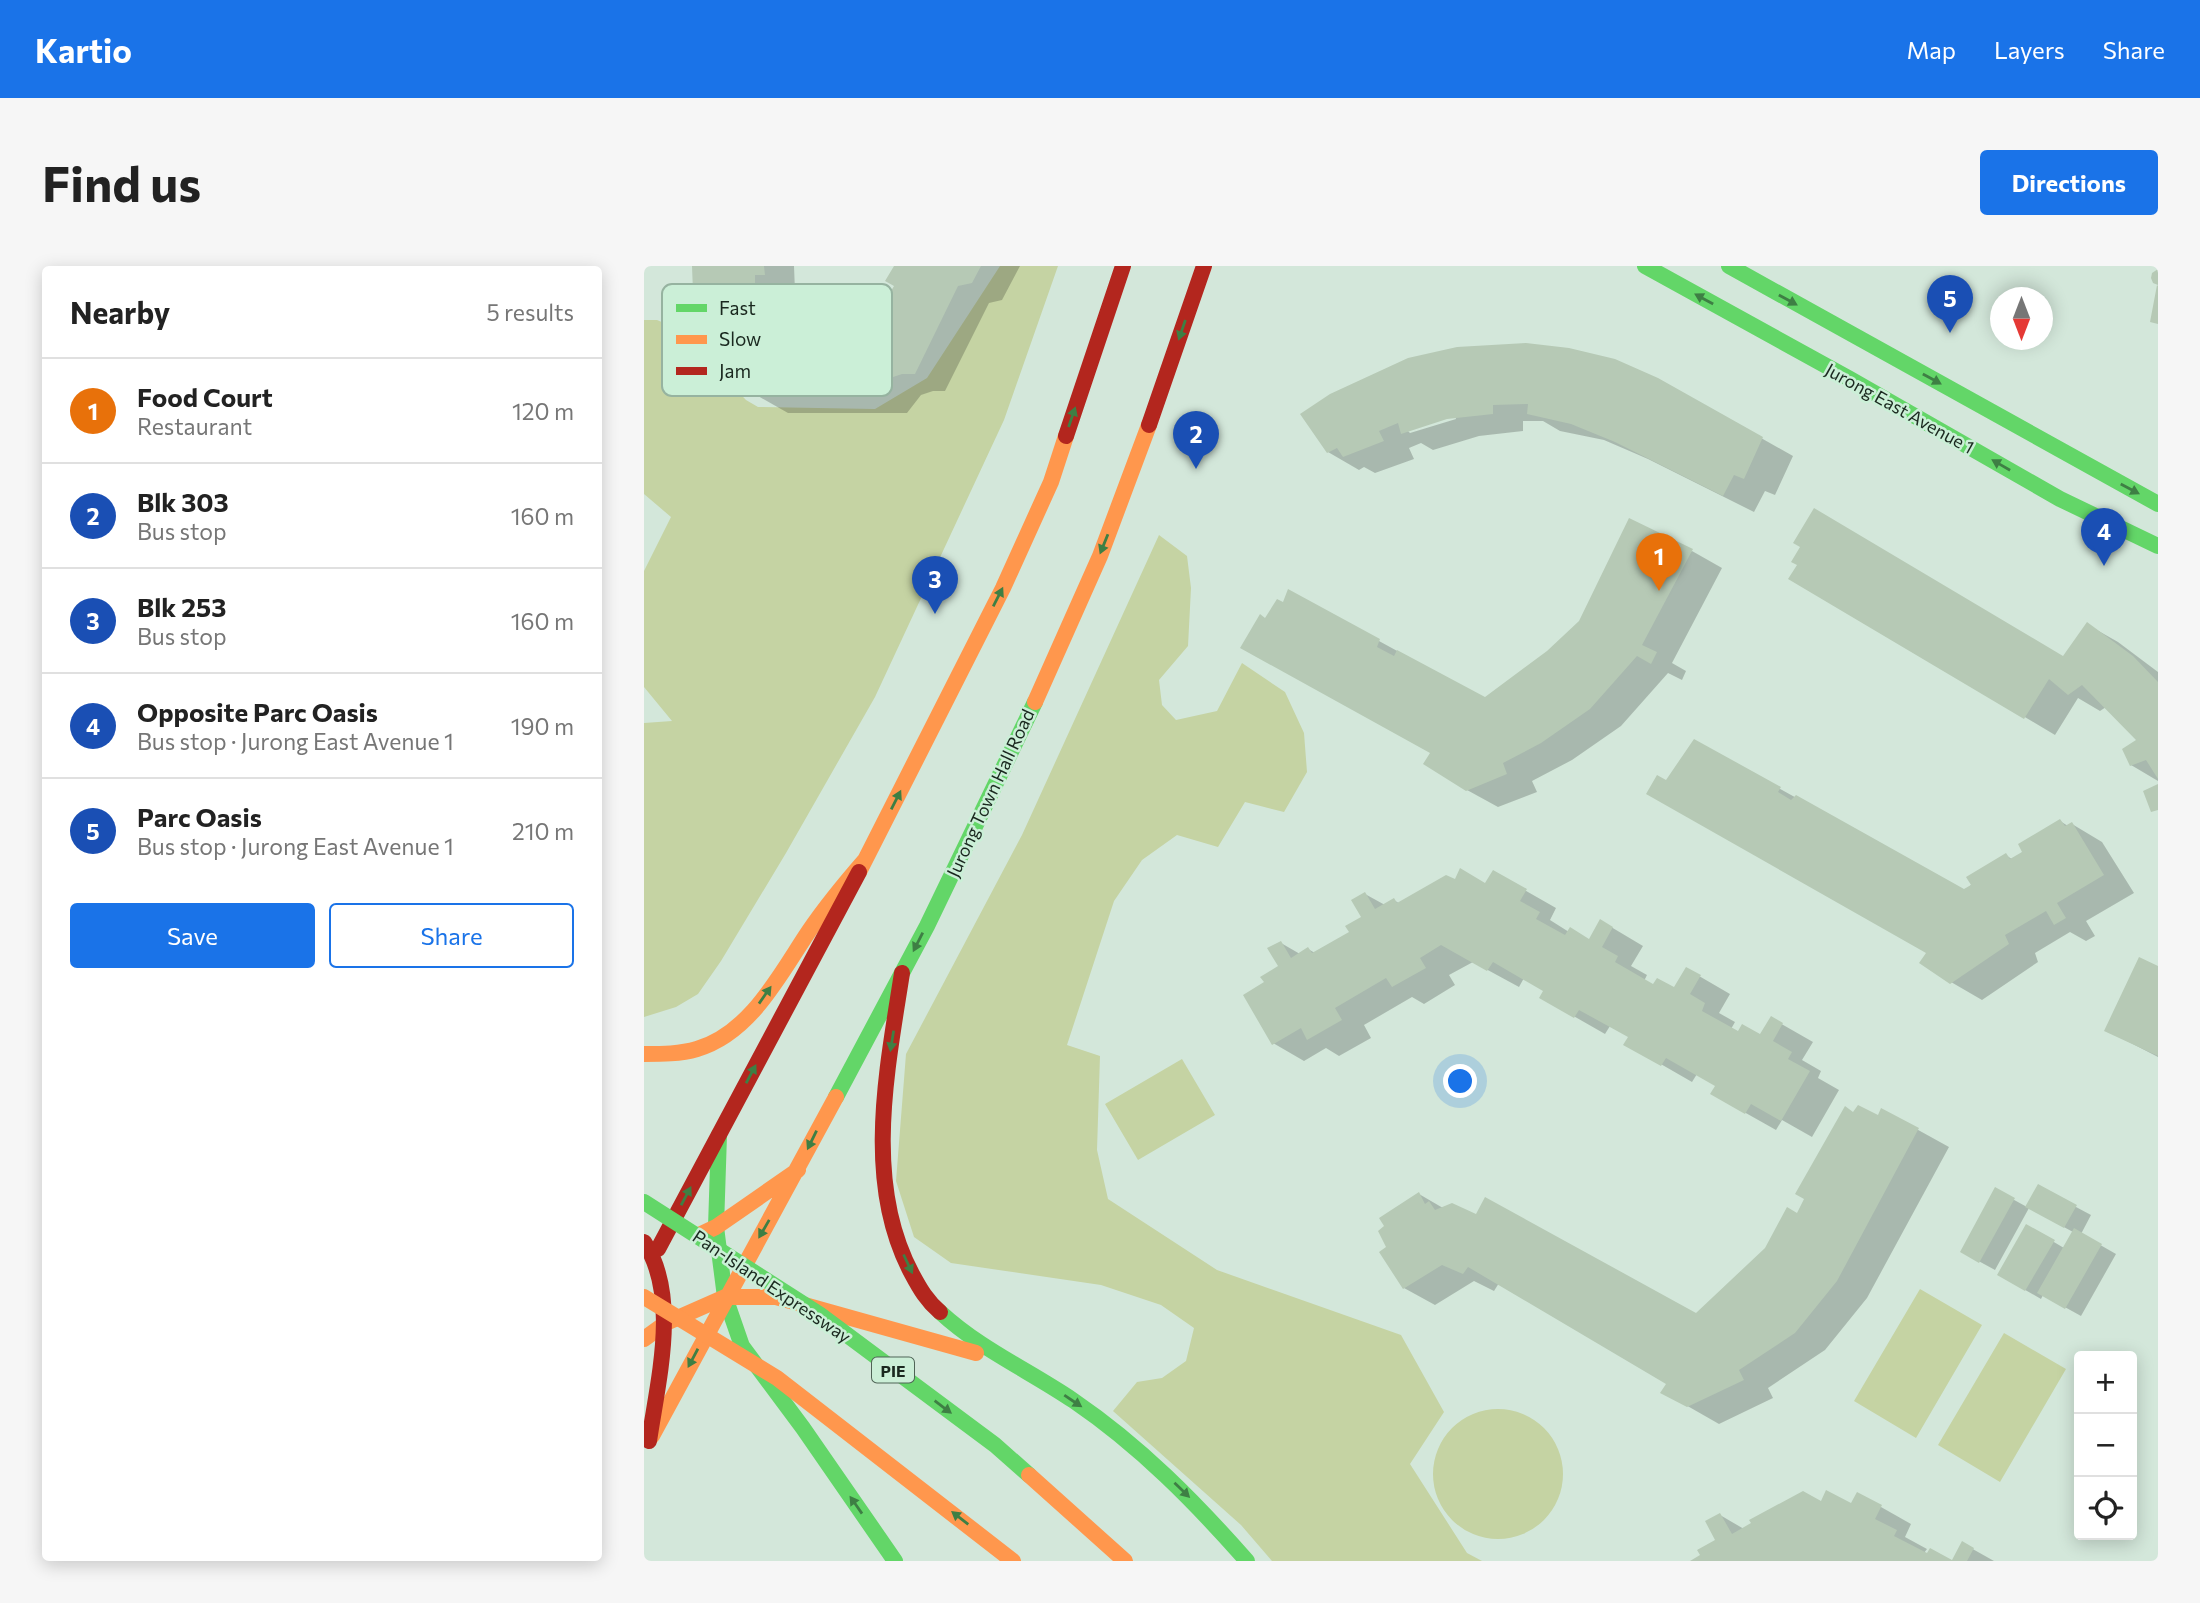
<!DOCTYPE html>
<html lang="en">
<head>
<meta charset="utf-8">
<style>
  body { margin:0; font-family:Commissioner,sans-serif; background:#f6f6f6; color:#222 }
  .controls { position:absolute; right:21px; bottom:21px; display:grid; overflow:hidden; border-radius:7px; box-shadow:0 4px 18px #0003 }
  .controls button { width:63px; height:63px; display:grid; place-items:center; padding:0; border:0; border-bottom:2px solid #e0e0e0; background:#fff; color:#222; font:35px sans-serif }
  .compass { position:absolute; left:1346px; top:21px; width:63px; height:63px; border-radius:50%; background:#fff; box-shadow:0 4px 18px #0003; rotate:180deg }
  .you { position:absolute; left:817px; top:816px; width:24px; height:24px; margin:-18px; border:5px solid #fff; border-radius:50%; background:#1a73e8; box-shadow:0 0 0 10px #1a73e833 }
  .badge { display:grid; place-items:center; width:46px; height:46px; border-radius:50%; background:#1a73e8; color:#fff; font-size:23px; font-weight:700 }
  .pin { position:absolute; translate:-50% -58px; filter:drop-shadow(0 2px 4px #0008) }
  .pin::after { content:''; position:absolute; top:37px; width:24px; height:21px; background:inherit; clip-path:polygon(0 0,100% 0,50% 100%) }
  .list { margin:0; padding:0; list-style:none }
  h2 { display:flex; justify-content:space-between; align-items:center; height:91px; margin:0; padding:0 28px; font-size:30px }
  h2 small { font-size:23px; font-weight:400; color:#767676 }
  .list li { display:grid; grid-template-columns:46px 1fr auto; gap:21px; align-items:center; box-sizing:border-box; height:105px; padding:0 28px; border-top:2px solid #e0e0e0 }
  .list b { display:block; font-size:26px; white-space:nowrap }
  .list p { margin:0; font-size:23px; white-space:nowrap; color:#767676 }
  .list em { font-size:23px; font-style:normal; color:#767676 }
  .actions { display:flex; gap:14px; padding:21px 28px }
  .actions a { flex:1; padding:16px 0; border:2px solid #1a73e8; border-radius:7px; text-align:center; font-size:24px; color:#1a73e8 }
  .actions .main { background:#1a73e8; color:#fff }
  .icon { flex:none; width:38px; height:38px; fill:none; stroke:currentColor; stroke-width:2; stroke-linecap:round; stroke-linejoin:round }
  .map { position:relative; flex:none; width:1514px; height:1295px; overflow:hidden; border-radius:7px }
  header { display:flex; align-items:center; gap:42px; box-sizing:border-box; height:98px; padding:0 35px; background:#1a73e8; color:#fff }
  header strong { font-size:33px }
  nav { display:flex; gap:38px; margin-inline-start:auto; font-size:24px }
  .intro { display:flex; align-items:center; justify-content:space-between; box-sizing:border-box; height:168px; padding:0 42px }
  h1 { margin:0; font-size:49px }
  .button { padding:18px 32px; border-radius:7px; background:#1a73e8; color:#fff; font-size:24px; font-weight:700 }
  main { display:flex; gap:42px; padding:0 42px }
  aside { flex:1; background:#fff; border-radius:7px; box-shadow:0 4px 18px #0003 }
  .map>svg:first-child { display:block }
  .green { fill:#c5d3a3 }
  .shadow { fill:#0003; fill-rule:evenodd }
  .building { fill:#b6c9b5 }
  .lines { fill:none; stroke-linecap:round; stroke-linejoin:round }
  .fast { stroke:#63d668; stroke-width:16 }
  .slow { stroke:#ff974d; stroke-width:16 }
  .jam { stroke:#b3261e; stroke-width:16 }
  .fast-bridge { stroke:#63d668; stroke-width:16 }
  .slow-bridge { stroke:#ff974d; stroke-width:16 }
  .oneway { fill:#3e7f44 }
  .labels { text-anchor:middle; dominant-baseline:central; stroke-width:5; stroke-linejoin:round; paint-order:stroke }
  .shield { fill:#cbefd7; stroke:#4f6456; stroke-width:2 }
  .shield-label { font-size:16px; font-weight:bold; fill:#1a281f }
  .street-label { font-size:18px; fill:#1a281f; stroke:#cbefd7 }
  .key { fill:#cbefd7; stroke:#96b3a0; stroke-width:2 }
  .key-label { font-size:19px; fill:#1a281f }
</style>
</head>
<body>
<header>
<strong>Kartio</strong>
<nav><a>Map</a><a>Layers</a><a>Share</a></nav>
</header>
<div class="intro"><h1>Find us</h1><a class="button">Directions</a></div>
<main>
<aside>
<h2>Nearby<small>5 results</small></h2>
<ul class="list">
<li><span class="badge" style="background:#e8710a">1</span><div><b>Food Court</b><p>Restaurant</p></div><em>120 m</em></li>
<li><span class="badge" style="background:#1a4fb4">2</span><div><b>Blk 303</b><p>Bus stop</p></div><em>160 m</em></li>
<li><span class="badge" style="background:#1a4fb4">3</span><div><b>Blk 253</b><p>Bus stop</p></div><em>160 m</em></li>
<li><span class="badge" style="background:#1a4fb4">4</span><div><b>Opposite Parc Oasis</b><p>Bus stop · Jurong East Avenue 1</p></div><em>190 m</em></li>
<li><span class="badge" style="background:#1a4fb4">5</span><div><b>Parc Oasis</b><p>Bus stop · Jurong East Avenue 1</p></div><em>210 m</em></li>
</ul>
<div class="actions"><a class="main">Save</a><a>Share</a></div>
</aside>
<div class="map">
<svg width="1514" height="1295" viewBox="0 0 1514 1295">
  <rect width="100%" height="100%" fill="#d3e7da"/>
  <path class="green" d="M356,0h58l-54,154 -129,277 -89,156 -65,108 -23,33 -22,13 -32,10v-294l28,-2 -28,-34v-116l27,-54 -27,-23v-174h13l14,6 25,22 50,52 12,7 117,2 52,-31z
    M515,269l28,21 4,32 -3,58 -29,34 3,25 14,15 41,-9 25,-48 43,29 19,41 3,39 -23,40 -39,-10 -27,45 -41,-12 -35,25 -28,41 -47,144 33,11 -3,94 11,49 109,71 184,65 43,77 -34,52 57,89 15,8h-210l-31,-36 -128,-114 24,-29 25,-4 24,-17 8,-33 -33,-23 -60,-20 -150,-22 -37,-26 -18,-56 10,-127 116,-219z
    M538,793l33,56 -77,45 -33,-56z
    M1276,1023l62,36 -66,113 -62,-37z
    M1360,1067l62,36 -66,113 -62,-37z
    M789 1208a65 65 0 1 1 130 0a65 65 0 1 1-130 0Z"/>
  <path class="shadow" d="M51,0h99l1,25 -10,1v7l10,5v29l12,-1 15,9 33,-9 13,7 28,-53v-20h124l-18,34 -13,3 -44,88h-12l-12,4 -14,18h-119l-30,-17 1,-19 -7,-12 -24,-3 -31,-18z
    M1013,113l136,77 -18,39 -10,-4 -11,21 -106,-53 -44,-19 -44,-9 -17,-10h-20v10l-44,5 -46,14 -12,-7 -12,5 5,11 -39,14 -11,-6 -5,3 -31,-18 -25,-37zM811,149l1,4 -46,14 -3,-3z
    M1048,285l30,17 -50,95 14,8 -4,9 -14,-7 -47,53 -49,34 -40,21 5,11 -39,15 -31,-17 -35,-37 -166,-133 113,21 106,58z
    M1147,312l273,80 24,-33 30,17 40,30v109l-27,-16 8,-25 -33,-33 -6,4 -22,-13 -23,37z
    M1050,475l270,150 42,-36 7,5 47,-39 8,5 4,-2 30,18 32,51 -48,28 9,15 -9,5 -16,-9 -35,21 3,9 -56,38 -31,-18 -23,-29 -261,-171z
    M849,606l63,36 -6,12 19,12 20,9 12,-20 42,25 -12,20 16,9 -3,6 10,5 21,3 12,-20 43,25 -11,19 16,9 -4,7 7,4 22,4 11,-19 42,24 -11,18 19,11 -3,7 21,12 -27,47 -30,-17 -6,10 -64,-36 5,-9 -20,-11 -5,8 -66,-38 4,-7 -20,-11 -5,8 -63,-36 4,-7 -22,-13 -5,9 -46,-25 -24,13 6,10 -31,19 -12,-7 -48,28 7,13 -32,18 -13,-8 -22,13 -31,-18 -7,-60 15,-16v-24l19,11 8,-5 7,4 36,-21 13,-15 1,-23 20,11 9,-5 6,4 55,-22 31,3z
    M1514,702v89l-52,-27z
    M1238,844l67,37 -82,151 -42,52 -57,38 5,10 -54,26 -56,-32 5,-9 -169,-100 -5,8 -20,-10 -39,24 -31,-17 -16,-41 31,-53 24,14 254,107 70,-66 30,-34 57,-101 25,4z
    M1352,924l31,17h49l15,8 -10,19 35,20 -35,62 -38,-21 -2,4 -42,-24 28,-49 37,22 9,-16 -44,-24 -34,62 -33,-18z
    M1178,1237l59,4 30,17 -6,13 22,12 -3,4 26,8h-256l23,-20 3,-26 24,14z
    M1318,1277l32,18h-41z"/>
  <path class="building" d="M48,0h72l1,9h-10v10h10v39h-8v8l8,6h7v-5l35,-2 1,9h13v-9l35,-1 1,10 10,-1 5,-7 -11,-7 20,-33 7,4 6,-10 -9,-5 9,-15h87l-9,17 -14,3 -43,88h-13l-12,4 -14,18 -120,1 1,-20 -10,-19 -16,-8 -36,-5z
    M1514,3v16l-5,-2 -2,-5 1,-5z
    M1513,19l1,1v38l-8,-2z
    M882,77l43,5 46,11 43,19 105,59 -19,42 -10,-4 -11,21 -108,-54 -44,-18 -44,-10 1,-10 -35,1v9l-46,5 -46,15 -3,-11 -19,8 5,10 -41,16 -6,-9 -10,5 -27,-39 30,-20 78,-36 49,-11z
    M1170,242l249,148 24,-34 46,34 25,26v97l-12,-19 -16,6 -8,-17 14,-9 -54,-55 -14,10 -19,-16 -25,40 -236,-140 9,-14 -6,-3 9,-15 -7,-4z
    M985,252l64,31 -51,96 15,7 -6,12 -14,-8 -47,53 -49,34 -38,20 4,11 -41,17 -43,-27 7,-11 -190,-105 20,-34 5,4 12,-19 6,3 5,-13 92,50 -3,8 17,9 3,-6 88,47 62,-46 32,-30z
    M1050,473l87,48 -3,5 13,8 5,-5 168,94 7,-4 -5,-8 40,-24 4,6 12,-7 -4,-8 42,-25 5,7 7,-4 32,53 -47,28 9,15 -12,7 -8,-14 -41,24 4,9 -59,40 -31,-21 7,-10 -280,-159 11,-19 9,5z
    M1514,518v26l-7,2 -8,-21z
    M816,602l25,15 8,-13 34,19 -7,12 20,11 -4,7 29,16 5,-8 19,12 11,-20 13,8 -11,20 16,9 -3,6 38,22 4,-6 17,9 12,-20 15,8 -11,19 15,9 -3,8 36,20 4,-7 18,10 11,-18 12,7 -10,18 19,11 -4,7 22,12 -29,50 -30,-17 -6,10 -35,-20 5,-8 -49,-28 -5,8 -38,-21 5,-8 -49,-27 -5,8 -35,-20 4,-7 -50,-29 -6,9 -46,-26 -21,13 6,10 -34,19 -6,-9 -51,30 7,12 -35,20 -6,-12 -29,17 -29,-50 21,-13 -4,-5 18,-11 -11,-18 14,-7 10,17 17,-11 4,6 37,-21 -4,-6 16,-9 -10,-17 14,-8 10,17 19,-11 3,5 49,-28 9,4z
    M1495,691l19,9v90l-54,-25z
    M1214,839l20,10 3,-7 38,20 -82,153 -42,52 -56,37 5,10 -57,27 -27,-14 6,-9 -198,-117 -5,7 -21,-9 -39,24 -24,-37 7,-5 -8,-16 6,-5 -5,-8 40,-26 6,12 4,-3 6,9 17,-7 24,11 9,-17 211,116 69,-65 22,-41 10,6 7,-14 -9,-5 50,-88 8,6z
    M1394,918l39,21 -13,23 -39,-21z
    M1351,921l20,11 -36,65 -19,-11z
    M1382,958l29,16 -30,51 -28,-16z
    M1430,962l28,16 -37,65 -28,-16z
    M1182,1224l25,13 6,-11 25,13 -7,14 22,11 -3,6 33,17 3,-5 22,12 10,-19 12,7 -7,13h-277l10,-6 -3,-5 18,-10 -10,-19 15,-8 12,21 19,-11 -2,-3 54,-29 18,10z"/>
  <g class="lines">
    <path class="fast" d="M1001,0l205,113 210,120 98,47
      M1085,0l429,238
      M192,831l91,-171 108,-224
      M75,869l-3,92 9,70 17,49 61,82 92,133
      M296,1046c40,37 90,59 134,89 66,45 121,101 173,160"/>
    <path class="slow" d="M391,436l65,-146 49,-131
      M215,606l144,-284 48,-106 15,-46
      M0,788c18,0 36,0 53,-5 54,-16 83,-75 112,-118 17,-25 36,-48 56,-71
      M53,970l19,-9 82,-57
      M0,1073l22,-16 59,-26h51l200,56
      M8,1170l184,-339"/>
    <path class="jam" d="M505,159l55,-159
      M422,170l57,-170
      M258,707c-15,97 -39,210 10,301 8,15 15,27 28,38
      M0,976c36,54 14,138 5,199
      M14,983l201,-377"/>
    <path class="fast-bridge" d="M0,936l175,112 176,131 34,30"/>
    <path class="slow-bridge" d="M0,1031l133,81 236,183
      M385,1209l96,86"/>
  </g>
  <defs><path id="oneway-solid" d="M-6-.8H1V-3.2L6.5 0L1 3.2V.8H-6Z" transform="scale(1.75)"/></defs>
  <g class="oneway">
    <use href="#oneway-solid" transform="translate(1060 33) rotate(-151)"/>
    <use href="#oneway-solid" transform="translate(1144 34) rotate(29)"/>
    <use href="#oneway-solid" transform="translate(538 64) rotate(109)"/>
    <use href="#oneway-solid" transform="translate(1288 113) rotate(29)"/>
    <use href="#oneway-solid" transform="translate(428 151) rotate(-71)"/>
    <use href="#oneway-solid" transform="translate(1357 199) rotate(-150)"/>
    <use href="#oneway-solid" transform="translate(1486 223) rotate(28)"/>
    <use href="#oneway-solid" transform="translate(460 278) rotate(112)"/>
    <use href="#oneway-solid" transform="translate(354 331) rotate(-63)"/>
    <use href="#oneway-solid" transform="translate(252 534) rotate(-63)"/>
    <use href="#oneway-solid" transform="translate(274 676) rotate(117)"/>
    <use href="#oneway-solid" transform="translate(121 729) rotate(-55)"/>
    <use href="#oneway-solid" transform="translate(248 775) rotate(99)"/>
    <use href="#oneway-solid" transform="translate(107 808) rotate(-62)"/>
    <use href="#oneway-solid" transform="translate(168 874) rotate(116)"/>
    <use href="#oneway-solid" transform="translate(42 930) rotate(-62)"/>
    <use href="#oneway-solid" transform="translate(120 963) rotate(120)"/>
    <use href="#oneway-solid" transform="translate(264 998) rotate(65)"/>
    <use href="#oneway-solid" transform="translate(49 1092) rotate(118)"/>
    <use href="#oneway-solid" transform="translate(429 1135) rotate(34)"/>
    <use href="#oneway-solid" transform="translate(299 1141) rotate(37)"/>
    <use href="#oneway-solid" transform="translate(538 1224) rotate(44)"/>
    <use href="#oneway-solid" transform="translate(212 1239) rotate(-125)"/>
    <use href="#oneway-solid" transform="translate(316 1252) rotate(-142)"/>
  </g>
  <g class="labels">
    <rect class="shield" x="228" y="1091.5" width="42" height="25" rx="5"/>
    <g class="shield-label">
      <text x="249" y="1104">PIE</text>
    </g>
    <g class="street-label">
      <text transform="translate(1256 142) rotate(29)">Jurong East Avenue 1</text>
      <text transform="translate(346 527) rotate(-65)">Jurong Town Hall Road</text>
      <text transform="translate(128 1020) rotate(34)">Pan-Island Expressway</text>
    </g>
  </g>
  <rect x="18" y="18" width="230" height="112" rx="10" class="key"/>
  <rect x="32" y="38" width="31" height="8" fill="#63d668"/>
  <rect x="32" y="69" width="31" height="9" fill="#ff974d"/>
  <rect x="32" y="101" width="31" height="8" fill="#b3261e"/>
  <g class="key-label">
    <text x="75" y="49">Fast</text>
    <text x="75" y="80">Slow</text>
    <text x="75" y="112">Jam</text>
  </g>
</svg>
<div class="controls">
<button>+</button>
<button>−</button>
<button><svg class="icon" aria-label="locate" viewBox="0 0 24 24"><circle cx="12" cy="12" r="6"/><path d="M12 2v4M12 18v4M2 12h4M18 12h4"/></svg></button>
</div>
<svg class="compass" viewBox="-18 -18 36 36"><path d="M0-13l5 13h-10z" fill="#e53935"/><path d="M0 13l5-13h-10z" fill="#767676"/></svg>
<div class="you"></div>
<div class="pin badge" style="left:1015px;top:325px;background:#e8710a">1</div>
<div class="pin badge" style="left:552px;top:203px;background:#1a4fb4">2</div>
<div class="pin badge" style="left:291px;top:348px;background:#1a4fb4">3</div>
<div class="pin badge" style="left:1460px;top:300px;background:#1a4fb4">4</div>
<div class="pin badge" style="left:1306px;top:67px;background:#1a4fb4">5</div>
</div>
</main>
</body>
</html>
